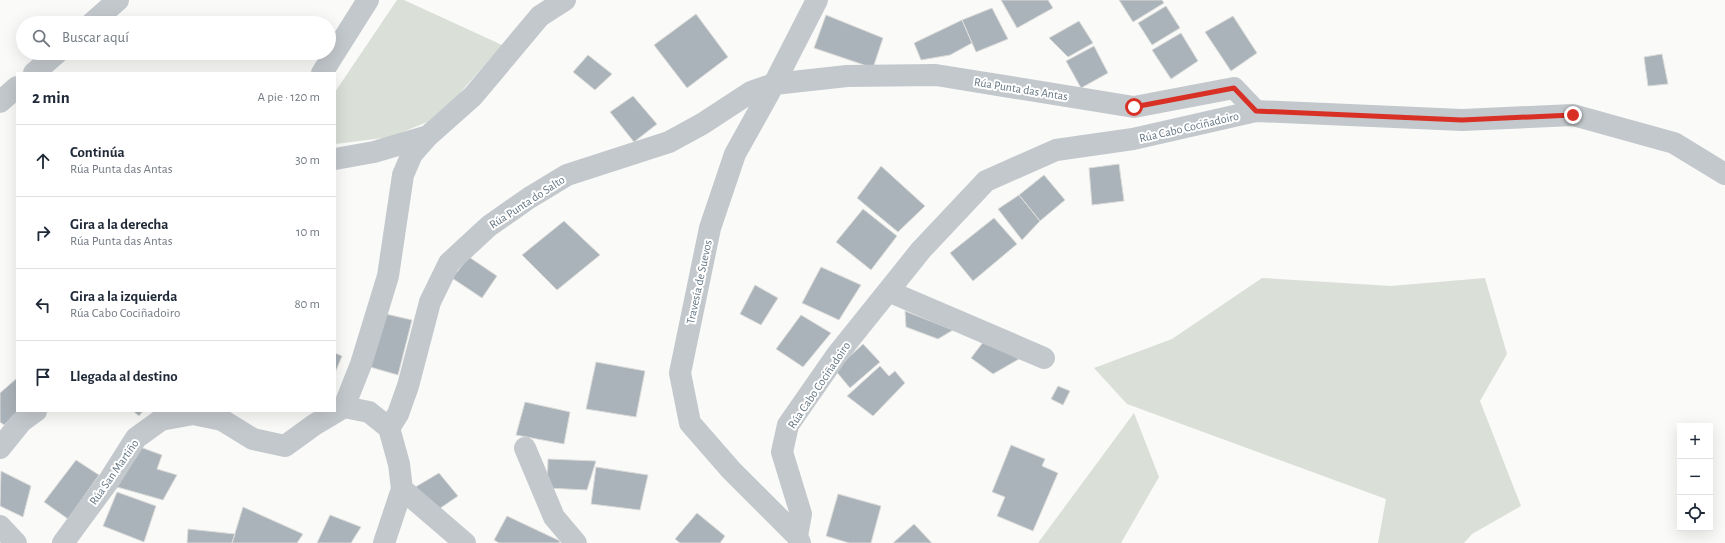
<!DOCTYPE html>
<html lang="es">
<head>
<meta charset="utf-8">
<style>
  body { margin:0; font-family:"Alegreya Sans",sans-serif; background:#f2f2f3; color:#1f2937 }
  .controls { position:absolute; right:12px; bottom:12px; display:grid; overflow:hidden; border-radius:0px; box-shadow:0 4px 16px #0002 }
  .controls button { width:36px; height:36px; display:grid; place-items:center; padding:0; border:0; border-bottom:1px solid #e0e1e3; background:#fff; color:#1f2937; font:20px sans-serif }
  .stop { position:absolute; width:12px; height:12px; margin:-9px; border:3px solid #d93025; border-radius:50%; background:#fff }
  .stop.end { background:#d93025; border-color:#fff; box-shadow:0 1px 4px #0008 }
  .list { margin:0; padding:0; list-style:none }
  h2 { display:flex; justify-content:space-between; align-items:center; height:52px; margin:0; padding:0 16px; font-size:17px }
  h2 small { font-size:13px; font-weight:400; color:#747a83 }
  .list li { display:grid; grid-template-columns:26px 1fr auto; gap:12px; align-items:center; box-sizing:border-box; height:72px; padding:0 16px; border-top:1px solid #e0e1e3 }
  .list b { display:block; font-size:15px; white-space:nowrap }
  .list p { margin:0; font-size:13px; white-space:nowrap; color:#747a83 }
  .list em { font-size:13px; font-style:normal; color:#747a83 }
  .icon { flex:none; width:22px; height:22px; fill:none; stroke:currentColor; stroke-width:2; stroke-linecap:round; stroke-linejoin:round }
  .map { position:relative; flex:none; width:1725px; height:543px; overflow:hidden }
  .search { position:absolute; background:#fff; box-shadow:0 4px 16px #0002; left:16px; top:16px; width:320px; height:44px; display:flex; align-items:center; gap:10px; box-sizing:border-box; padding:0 14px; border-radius:22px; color:#747a83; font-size:15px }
  .panel { position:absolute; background:#fff; box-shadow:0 4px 16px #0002; left:16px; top:72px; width:320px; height:340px; border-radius:0px }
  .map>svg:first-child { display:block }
  .green { fill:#dadfd7 }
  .building { fill:#aab3b9; stroke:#dcdcda }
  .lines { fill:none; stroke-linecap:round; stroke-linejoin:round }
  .minor { stroke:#c3c8cc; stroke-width:22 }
  .route { stroke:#d93025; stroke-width:5 }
  .labels { text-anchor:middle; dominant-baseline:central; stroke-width:4; stroke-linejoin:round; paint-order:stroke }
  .street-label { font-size:12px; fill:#657683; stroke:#fff }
</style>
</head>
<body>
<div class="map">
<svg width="1725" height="543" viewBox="0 0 1725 543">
  <rect width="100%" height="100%" fill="#fafaf8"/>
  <path class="green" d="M397,0h7l98,45 -43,49 -32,28 -36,15 -56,7v-52z
    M1262,278l129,8 94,-8 22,76 -27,47 41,105 -49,28 -8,9h-86l8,-44 -259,-95 -33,-36 78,-29z
    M1134,413l25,64 -38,66h-83z"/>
  <path class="building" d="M1001,0h47l5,8 -36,20z
    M1119,0h43l2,3 -31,19z
    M1166,6l14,22 -28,17 -14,-22z
    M992,8l16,31 -32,13 -14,-32z
    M696,14l32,43 -41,31 -33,-43z
    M826,15l57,23 -10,30 -59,-20z
    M1233,16l24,37 -26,18 -26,-39z
    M962,20l10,23 -22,12 -29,5 -7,-17z
    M1079,21l14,22 -25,14 -19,-19z
    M1181,33l17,28 -27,18 -19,-29z
    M1094,46l14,27 -27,15 -15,-27z
    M1662,54l6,30 -20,2 -4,-29z
    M588,55l24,19 -17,16 -22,-18z
    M633,96l24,28 -23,18 -24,-30z
    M1119,164l5,37 -32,4 -3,-37z
    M881,166l44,40 -27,26 -41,-34z
    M1044,175l21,25 -25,21 -21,-26z
    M1019,195l21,26 -18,19 -24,-31z
    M863,209l34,27 -26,34 -35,-28z
    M994,218l23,26 -44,37 -23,-28z
    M564,221l36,34 -43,35 -35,-35z
    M469,257l28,19 -15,22 -30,-20z
    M821,267l40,18 -22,35 -37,-17z
    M755,285l23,13 -17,27 -21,-11z
    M905,311l48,19 -15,9 -32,-12z
    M386,314l26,6 -14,55 -28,-8z
    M801,315l30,18 -28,34 -27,-18z
    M984,341l35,18 -26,15 -22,-16z
    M863,344l17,18 -30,26 -15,-18z
    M335,353l7,3 -7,17z
    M596,362l49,9 -9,46 -50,-8z
    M880,366l9,10 6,-5 10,12 -32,33 -26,-20z
    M17,378v33h2l-15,14 -4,-3v-29z
    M1058,386l12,5 -7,14 -12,-6z
    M525,402l45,10 -6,32 -48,-9z
    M133,411h10l-4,5z
    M1011,445l34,14 -3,7 16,7 -25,58 -36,-15 8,-19 -13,-5z
    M140,447l22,8 -5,14 20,6 -14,25 -46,-13z
    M548,459l48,2 -9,29 -40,-2z
    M76,460l23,15 -31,44 -24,-17z
    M596,467l52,8 -8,35 -49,-6z
    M1,471l30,15 -8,31 -23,-11z
    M439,473l19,23 -19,13 -27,-20z
    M117,492l39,14 -12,36 -41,-16z
    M838,494l43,12 -10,37h-22l-23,-7z
    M243,507l60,27 -6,9h-65z
    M697,513l28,23 -5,7h-40l-5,-4z
    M330,515l31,12 -10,16h-34z
    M507,516l53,25 -1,2h-60l-5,-3z
    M914,524l18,19h-39z
    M188,529l47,5 -3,9h-45z"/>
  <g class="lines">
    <path class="minor" d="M92,23l26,-23
      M34,73l23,-20
      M322,73l46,-73
      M0,102l17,-15
      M335,159l39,-7 54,-16 45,-40 67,-80 25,-16
      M888,291l156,67
      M344,407l17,-43 27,-88 15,-101 9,-21 16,-18
      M389,428l9,-14 10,-28 22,-84 19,-39 40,-37 40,-28 38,-23 102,-33 33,-18 49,-32 23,-8 73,-8 89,-1 198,32 100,-19 22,23
      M0,448l21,-26 15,-11
      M525,448l29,69 22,26
      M0,526l16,17
      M797,536l4,-22 -19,-62 6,-27 48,-69 85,-106 65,-69 70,-31 77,-11 123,-28 206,9 111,-5 101,28 51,31
      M63,543l47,-64 26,-41 25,-18 32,-6 29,6 31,19 32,7 29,-21 30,-18 25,5 20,16 10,36 3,25 63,54
      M384,543l18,-54
      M800,543l-3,-7 -66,-66 -41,-47 -10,-50 30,-145 25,-74 39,-70 43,-84"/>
  </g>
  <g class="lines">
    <path class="route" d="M1134,107l100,-19 22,23 206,9 111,-5"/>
  </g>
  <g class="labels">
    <g class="street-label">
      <text transform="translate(1021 89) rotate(9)">Rúa Punta das Antas</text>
      <text transform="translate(1189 127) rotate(-13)">Rúa Cabo Cociñadoiro</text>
      <text transform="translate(527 202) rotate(-33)">Rúa Punta do Salto</text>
      <text transform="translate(699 282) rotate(-78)">Travesía de Suevos</text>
      <text transform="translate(819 385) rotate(-56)">Rúa Cabo Cociñadoiro</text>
      <text transform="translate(114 472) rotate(-55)">Rúa San Martiño</text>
    </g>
  </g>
</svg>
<div class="controls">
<button>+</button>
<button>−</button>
<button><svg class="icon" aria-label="locate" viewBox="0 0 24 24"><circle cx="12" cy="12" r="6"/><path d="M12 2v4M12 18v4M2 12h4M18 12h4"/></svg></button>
</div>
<div class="stop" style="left:1134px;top:107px"></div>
<div class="stop end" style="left:1573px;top:115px"></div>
<div class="search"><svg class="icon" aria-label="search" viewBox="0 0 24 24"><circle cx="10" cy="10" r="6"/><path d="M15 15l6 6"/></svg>Buscar aquí</div>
<section class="panel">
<h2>2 min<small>A pie · 120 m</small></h2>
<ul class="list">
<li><svg class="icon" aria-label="ahead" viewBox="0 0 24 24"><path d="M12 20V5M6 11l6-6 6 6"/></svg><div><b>Continúa</b><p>Rúa Punta das Antas</p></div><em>30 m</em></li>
<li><svg class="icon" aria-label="right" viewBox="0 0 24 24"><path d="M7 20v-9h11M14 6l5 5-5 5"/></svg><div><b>Gira a la derecha</b><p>Rúa Punta das Antas</p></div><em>10 m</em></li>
<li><svg class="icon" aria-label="left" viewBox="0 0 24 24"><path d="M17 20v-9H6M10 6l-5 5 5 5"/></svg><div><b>Gira a la izquierda</b><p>Rúa Cabo Cociñadoiro</p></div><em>80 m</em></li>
<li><svg class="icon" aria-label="arrive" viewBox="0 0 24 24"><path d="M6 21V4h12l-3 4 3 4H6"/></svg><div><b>Llegada al destino</b></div></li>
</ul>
</section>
</div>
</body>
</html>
